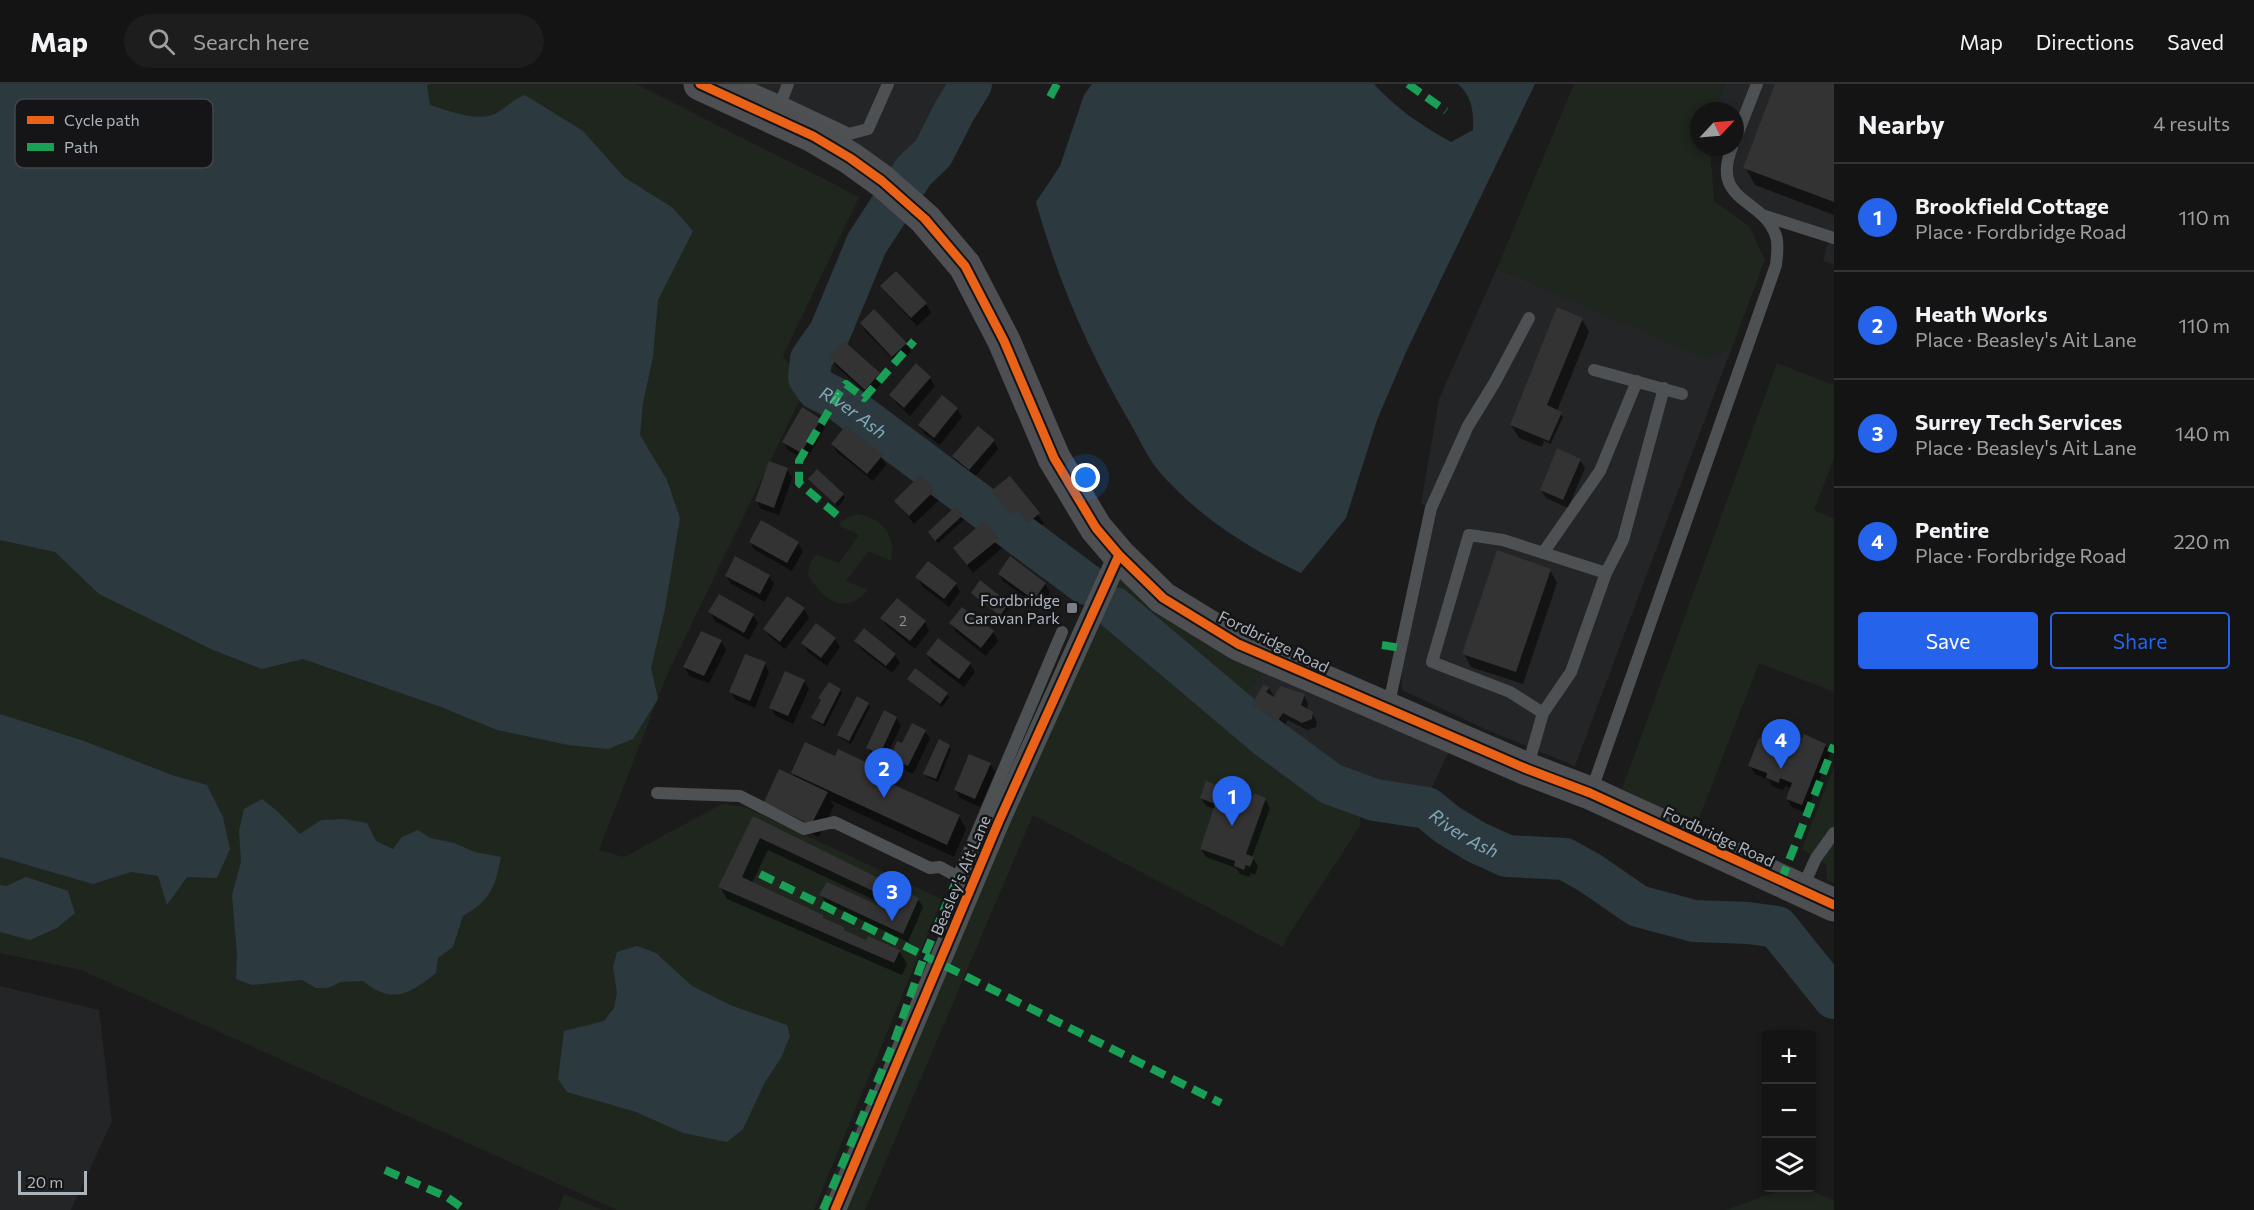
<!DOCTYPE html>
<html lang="en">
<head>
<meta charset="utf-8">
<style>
  body { margin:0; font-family:Commissioner,sans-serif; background:#1d1d1d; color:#f1f3f6 }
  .controls { position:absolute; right:18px; bottom:18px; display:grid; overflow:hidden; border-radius:6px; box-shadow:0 3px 9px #0003 }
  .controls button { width:54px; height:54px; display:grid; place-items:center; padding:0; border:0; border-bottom:2px solid #333334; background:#141414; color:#f1f3f6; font:30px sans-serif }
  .compass { position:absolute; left:1690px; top:18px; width:54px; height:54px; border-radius:50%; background:#141414; box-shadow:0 3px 9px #0003; rotate:64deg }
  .scale { position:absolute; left:18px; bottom:15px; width:69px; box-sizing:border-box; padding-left:6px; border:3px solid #abb4bc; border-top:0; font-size:16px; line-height:21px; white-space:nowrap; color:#abb4bc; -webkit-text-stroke:4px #151517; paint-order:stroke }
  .you { position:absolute; left:1086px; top:394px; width:21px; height:21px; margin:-15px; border:4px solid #fff; border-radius:50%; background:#1a73e8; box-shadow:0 0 0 9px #1a73e833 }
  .badge { display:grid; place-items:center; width:39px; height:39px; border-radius:50%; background:#2563eb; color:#fff; font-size:20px; font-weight:700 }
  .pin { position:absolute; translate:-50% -50px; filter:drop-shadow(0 2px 3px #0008) }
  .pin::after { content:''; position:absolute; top:32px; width:21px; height:18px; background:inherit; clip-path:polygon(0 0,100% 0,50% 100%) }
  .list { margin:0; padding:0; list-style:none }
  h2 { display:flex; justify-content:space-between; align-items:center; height:78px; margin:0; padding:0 24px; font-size:26px }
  h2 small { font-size:20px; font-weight:400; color:#9d9ea0 }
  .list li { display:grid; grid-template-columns:39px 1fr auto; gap:18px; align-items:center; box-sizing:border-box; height:108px; padding:0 24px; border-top:2px solid #333334 }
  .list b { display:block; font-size:22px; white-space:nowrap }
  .list p { margin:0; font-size:20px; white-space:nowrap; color:#9d9ea0 }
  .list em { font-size:20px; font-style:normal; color:#9d9ea0 }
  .actions { display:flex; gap:12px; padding:18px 24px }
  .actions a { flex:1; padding:14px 0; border:2px solid #2563eb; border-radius:6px; text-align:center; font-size:21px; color:#2563eb }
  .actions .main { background:#2563eb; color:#fff }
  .icon { flex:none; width:33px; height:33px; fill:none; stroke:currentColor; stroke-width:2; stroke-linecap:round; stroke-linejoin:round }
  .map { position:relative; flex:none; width:1834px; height:1126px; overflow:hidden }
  header { display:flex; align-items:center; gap:36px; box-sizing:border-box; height:84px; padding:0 30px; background:#141414; border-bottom:2px solid #333334 }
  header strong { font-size:28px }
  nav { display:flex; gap:33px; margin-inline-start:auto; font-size:21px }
  .search { width:420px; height:54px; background:#1d1d1d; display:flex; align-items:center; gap:15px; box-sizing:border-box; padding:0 21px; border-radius:33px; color:#9d9ea0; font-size:22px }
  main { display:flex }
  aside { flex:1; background:#141414 }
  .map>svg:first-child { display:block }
  .built { fill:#242527 }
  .green { fill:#1e261e }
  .water { fill:#2c393e }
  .shadow { fill:#0007 }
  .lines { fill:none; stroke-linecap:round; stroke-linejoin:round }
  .river { stroke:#2c393e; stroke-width:42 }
  .building { fill:#333 }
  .lane { stroke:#4e5154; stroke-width:12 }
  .street { stroke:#4e5154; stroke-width:22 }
  .secondary { stroke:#4d4f52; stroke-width:33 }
  .quiet { stroke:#1a9f57; stroke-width:8; stroke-dasharray:15 8; stroke-linecap:butt }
  .cycleway-casing { stroke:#151517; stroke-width:13 }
  .cycleway { stroke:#ea6118; stroke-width:9 }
  .poi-dot { fill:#797e84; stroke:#151517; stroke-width:2 }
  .labels { text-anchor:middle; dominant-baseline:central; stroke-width:5; stroke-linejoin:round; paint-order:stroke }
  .number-label { font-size:14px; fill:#8d949a }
  .poi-label { font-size:16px; fill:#abb4bc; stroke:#151517; text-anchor:end }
  .street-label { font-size:16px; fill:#abb4bc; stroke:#151517 }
  .water-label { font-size:18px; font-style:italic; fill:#81a8b8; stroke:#151517 }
  .key { fill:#151517; stroke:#424549; stroke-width:1.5 }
  .key-label { font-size:16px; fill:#abb4bc }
</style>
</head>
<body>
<header>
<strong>Map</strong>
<div class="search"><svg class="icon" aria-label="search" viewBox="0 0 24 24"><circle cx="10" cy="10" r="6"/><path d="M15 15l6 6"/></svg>Search here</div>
<nav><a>Map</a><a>Directions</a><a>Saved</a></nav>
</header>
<main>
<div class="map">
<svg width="1834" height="1126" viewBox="0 0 1834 1126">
  <rect width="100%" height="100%" fill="#1b1b1b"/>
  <path class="built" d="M721,0h250l-17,26 -21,43 -19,18 -16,24z
    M1725,0h109v181l-11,-4 7,-25 -69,-22 -34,-34 8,-49v-20h-21z
    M1497,184l209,90 26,-11 -157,419 -90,-37 -83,-39 -1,-42 30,-140 -10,-4 18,-105z
    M1266,580l186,81 -23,49 -98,-23 -88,-70z
    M0,902l99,24 13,111 -41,89h-71z"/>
  <path class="green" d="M0,0h636l223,113 -76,159 23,31 -139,288 -68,175 25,7 98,-53 23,3 197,92 -128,311h-197l-536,-240 -81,-17z
    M1574,0h151l-11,27h-15v36h11l4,54 35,25 16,34 -33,87 -26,12 -209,-91z
    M1777,279l57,22v74l-20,51 20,9v173l-75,-29 -63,163 -74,-37z
    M856,430c25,2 41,22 35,47l-22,-10 -23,30 22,9c-24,26 -44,11 -60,-15l2,-12 6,-9 23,9 20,-28 -21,-10 8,-7z
    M1113,485l153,95 -23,38 88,69 29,7v48l-72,110 -5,11 -250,-132 -168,395h-48l182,-389z
    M1834,682v117l-7,-3 -1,-15 -24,-16z
    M1786,1104h20l28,13v9h-108z
    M564,1110l38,16h-44z"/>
  <path class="water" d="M0,0h431l-4,1 3,20c16,5 44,16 62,10 11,-4 19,-15 33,-20l58,36 41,46 49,31 20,23 -35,69 -5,57 -10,46 -3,32 27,45 13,38 -15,91 -14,59 7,31 -25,40 -25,10 -40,-4 -71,-15 -56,-23 -138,-48 -41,10 -49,-19 -114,-56 -44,-42 -55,-12z
    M1092,0h282c24,26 47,41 77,58l22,-12c1,-17 -1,-34 -15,-46h77l-128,266 -30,70 -31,98 -45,55c-52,-24 -105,-58 -143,-103 -11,-13 -19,-32 -28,-47 -40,-69 -73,-144 -94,-221l24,-36 24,-71z
    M0,630l84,27 88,34 35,10 16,32 7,32 -13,29 -30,-1 -20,28 -9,-29 -27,-4 -38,12 -93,-27z
    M262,715l14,11 24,24 21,-14 24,-1 22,4 9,18 17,8 9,-12 16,-7 12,8 24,5 21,9 26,5c-6,30 -10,43 -38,59l-10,31 -15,11 -2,15c-26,21 -44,32 -73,8l-22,1 -13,6h-12l-14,-8 -50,5 -16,-6 1,-24 -5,-60 9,-33 -2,-31 5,-22z
    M26,793l42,14 7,22 -18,15 -27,12 -30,-8v-47l6,1z
    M637,862l19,7 36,33 38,19 57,20 3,11 -9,22 -16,24 -22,47 -16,13 -44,-9 -47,-21 -69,-20 -9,-13 6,-48 40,-10 10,-13 3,-15 -4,-26 4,-15z"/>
  <path class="shadow" d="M1776,0h58v131l-79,-30 -10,-18z
    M896,189l30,31 5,9 -14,13 -30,-32 -5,-8z
    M1582,235l7,13 -32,79 6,6 -12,27 -7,-3 -2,6 -23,-9 -8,-13z
    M861,239l45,21 5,8 -13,12 -32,-32z
    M831,273l48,17 4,8 -13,15 -34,-31z
    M930,294l5,8 -25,30 -14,-13 -5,-8z
    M957,325l5,8 -22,28 -16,-12 -4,-8z
    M820,336l5,8 -19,33 -18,-11 -4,-8z
    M994,357l4,8 -24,29 -15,-13 -5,-8z
    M832,360l49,12 5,9 -13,16 -36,-29z
    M1580,376l5,8 -17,40 -22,-10 -5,-8z
    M787,386l5,8 -13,37 -18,-6 -5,-9z
    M920,393l14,14 5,9 -25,24 -18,-23z
    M1010,394l34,45 -10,8 -12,-15 -6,5 -22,-30z
    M810,396l33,15 2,3 -7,9z
    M962,432l2,4 -26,23 -6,-7z
    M998,456l4,8 -29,25 -19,-25z
    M750,458l48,1 5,8 -11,20 -37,-21z
    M1550,486l7,13 -34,101 -52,-17 -7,-13z
    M999,490l46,10 5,8 -11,15 -35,-25z
    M726,491l43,1 5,8 -9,18 -34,-18z
    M917,493l39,7 4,8 -11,15 -27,-21z
    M973,509l35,11 2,4 -8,10z
    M804,525l5,9 -24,31 -15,-12 -5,-8z
    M963,525l30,23 5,9 -12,15 -30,-24 -5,-9z
    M710,528l43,3 5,8 -9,17 -34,-19z
    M882,534l43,4 4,9 -14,18 -28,-23z
    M835,555l5,8 -13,19 -19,-14 -5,-9z
    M938,556l32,24 5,8 -11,15 -32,-24 -4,-8z
    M721,557l5,9 -17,33 -20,-7 -4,-9z
    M856,557l39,14 5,8 -8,10 -31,-24z
    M765,580l4,8 -14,36 -19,-8 -5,-8z
    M908,595l39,15 2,4 -7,9z
    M804,597l5,8 -16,35 -17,-8 -5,-8z
    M1269,604l6,10 29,-3 4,9 -1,6 5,3 5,9 -1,5 -9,3 -19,-10 -6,10 -24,-18 -4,-8z
    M840,606l2,3 -17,34 -10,-6 -2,-3 8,-17 -1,-3z
    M868,620l2,3 -19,37 -10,-6 -2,-3z
    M896,634l5,8 -17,35 -11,-5 -5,-8z
    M925,647l5,8 -17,35 -12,-6 -7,-17z
    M1825,661l5,9 -24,59 -14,-6 -5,-8 4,-11 -6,-2 -2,4 -11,-4 -3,-6 -14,-6 -5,-8z
    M949,662l2,4 -13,32 -11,-5 -2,-3z
    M836,674l52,16 8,13 63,29 7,13 -12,28 -124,-57 4,6 -15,31 -46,-22 23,-36 -3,-6z
    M990,680l5,8 -15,35 -20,-9 -5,-8z
    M1201,714l64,1 5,9 -18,49 6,9 -3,9 -4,-2 -2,4 -9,-3 -4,-6 -30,-11 -5,-8 14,-40 -9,-3z
    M754,734l164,81 5,8 -15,35 -82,-39 -5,-8 62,14 2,-4 -117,-55 -16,33 70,33 2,4 19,9 3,3 21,10 32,9 8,13 -5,11 -175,-76 -7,-12z"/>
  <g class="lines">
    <g class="river">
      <path id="s1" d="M971,0l-16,26 -22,43 -19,18 -47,72 -37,89 -19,27 -2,18 8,12 22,11 247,184"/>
      <path id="s2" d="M1114,524l153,129 64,47 44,16 52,8 21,17 28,17 31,14 58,3 25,14 48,33 56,15 54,2 29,4 57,71"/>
    </g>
  </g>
  <path class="building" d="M1775,0h59v118l-91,-34z
    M896,187l31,32 -16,15 -31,-32z
    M1557,223l26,11 -36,87 15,7 -13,29 -39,-16z
    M874,225l33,34 -15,14 -32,-34z
    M844,257l36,32 -15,17 -36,-33z
    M916,279l15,14 -27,31 -15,-13z
    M942,311l16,13 -24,30 -16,-13z
    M802,323l19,12 -20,34 -19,-11z
    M846,341l37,30 -16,19 -36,-30z
    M978,342l17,14 -26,30 -17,-14z
    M1557,364l24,11 -18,41 -23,-10z
    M769,377l19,7 -14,40 -19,-7z
    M817,385l27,25 -9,10 -27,-25z
    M920,391l15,15 -26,26 -15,-15z
    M1010,392l30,37 -12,10 -12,-14 -6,5 -18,-24z
    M955,423l8,8 -28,26 -7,-9z
    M761,436l38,22 -12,21 -38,-21z
    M984,437l15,18 -32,26 -14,-17z
    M1497,466l54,19 -35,103 -54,-18z
    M735,472l35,19 -10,19 -35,-18z
    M1010,472l36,27 -12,17 -36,-26z
    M928,477l29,22 -13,16 -29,-22z
    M980,496l29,23 -9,13 -29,-23z
    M719,510l35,20 -10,19 -36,-21z
    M787,512l18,12 -25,34 -17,-13z
    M897,514l29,23 -16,20 -30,-23z
    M962,523l32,24 -13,17 -32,-25z
    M816,539l20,15 -15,20 -20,-15z
    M864,544l32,26 -10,12 -32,-25z
    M701,547l21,9 -18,36 -21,-9z
    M938,554l33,25 -12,16 -33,-25z
    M745,570l21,8 -16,39 -21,-9z
    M915,584l33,25 -8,11 -33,-25z
    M785,587l20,9 -17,36 -19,-8z
    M829,598l12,7 -18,35 -12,-6 10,-18 -3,-2z
    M1263,601l7,2 -4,5 8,5 6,-11 25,8 -4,11 12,7 -1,7 -10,4 -19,-10 -6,9 -25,-18z
    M857,612l12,7 -20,38 -12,-6z
    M884,626l13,7 -17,37 -14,-6z
    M912,639l14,7 -18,36 -14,-6 3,-6 -4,-3 4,-10 5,2z
    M1804,650l22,10 -24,61 -16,-6 6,-16 -12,-5 -1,5 -13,-5 1,-5 -19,-7 11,-28 37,14z
    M939,655l11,6 -14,34 -13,-5z
    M805,658l30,14 3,-7 51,24 -3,8 74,34 -13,30 -156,-72z
    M969,670l22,9 -16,36 -21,-9z
    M779,685l49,23 -17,33 -47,-23z
    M1206,697l15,6 1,-2 31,11 1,-3 12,5 -20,56 8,3 -4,10 -4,-2 -2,5 -10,-4 1,-5 -35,-12 15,-45 -15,-6z
    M753,732l166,82 -16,36 -84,-39 8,-13 55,25 4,-10 -126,-59 -18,39 81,38v3l21,9v3l22,10 2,-4 32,14 -6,13 -176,-76z"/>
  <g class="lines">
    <path class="lane" d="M741,0l40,18 7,-18
      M775,33l6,-15 68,32 19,-5 20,-45
      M1735,56l22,-56
      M1762,131l72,23
      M1594,286l88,24
      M1543,469l57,-82 37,-90
      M1388,624l43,-200 37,-82 27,-44 34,-64
      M1543,629l-33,-21 -78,-30 37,-127 34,5 103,33
      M1527,685l16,-56 28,-41 35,-99 17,-33 41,-152
      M1591,708l185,-527c1,-10 3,-20 0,-29 -13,-39 -66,-33 -44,-89
      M657,709l83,3 64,33 30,-7 96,46 10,-1 18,10 104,-245
      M1802,805l14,-31 18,-25"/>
    <path class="street" d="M835,1126l164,-389 120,-266"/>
    <path class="secondary" d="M700,0l113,52 37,22 32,23 43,38 40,47 39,75 50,117 42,70 23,27 44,43 75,46 289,125 63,24 244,112"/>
    <path class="quiet" d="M1408,0l38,27
      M1050,13l7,-13
      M837,431l-38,-32v-22l41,-69 6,-8 18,14 50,-57
      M1382,561l19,3
      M760,790l461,229
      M1781,797l53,-136
      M385,1086l62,27 18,13
      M823,1126l71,-168 30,-85 34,-80"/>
    <g class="cycleway-casing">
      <path id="cycleway" d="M700,0l113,52 37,22 32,23 43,38 40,47 39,75 50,117 42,70 23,27 44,43 75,46 289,125 63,24 244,112
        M835,1126l164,-389 120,-266"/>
    </g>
    <use href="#cycleway" class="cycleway"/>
  </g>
  <rect class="poi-dot" x="1066" y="518" width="12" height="12" rx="3"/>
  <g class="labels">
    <g class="number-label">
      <text x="903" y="536">2</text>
    </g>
    <g class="poi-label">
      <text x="1060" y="515">Fordbridge<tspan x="1060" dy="18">Caravan Park</tspan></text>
    </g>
    <g class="street-label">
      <text transform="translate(1274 557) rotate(26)">Fordbridge Road</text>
      <text transform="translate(1719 752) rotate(25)">Fordbridge Road</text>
      <text transform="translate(960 791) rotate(-67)">Beasley's Ait Lane</text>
    </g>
    <g class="water-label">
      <text stroke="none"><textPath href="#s1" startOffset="396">River Ash</textPath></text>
      <text stroke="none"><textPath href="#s2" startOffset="424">River Ash</textPath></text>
    </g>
  </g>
  <rect x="15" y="15" width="198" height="69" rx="9" class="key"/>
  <rect x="27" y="32" width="27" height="8" fill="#ea6118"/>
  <rect x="27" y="59" width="27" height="8" fill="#1a9f57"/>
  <g class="key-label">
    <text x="64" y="42">Cycle path</text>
    <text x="64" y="69">Path</text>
  </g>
</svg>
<div class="controls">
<button>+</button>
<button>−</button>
<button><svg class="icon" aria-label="layers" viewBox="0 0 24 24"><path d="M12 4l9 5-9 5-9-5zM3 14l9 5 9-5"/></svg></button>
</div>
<svg class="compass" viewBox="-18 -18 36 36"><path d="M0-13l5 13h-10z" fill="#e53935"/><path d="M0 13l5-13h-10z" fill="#9d9ea0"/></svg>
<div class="scale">20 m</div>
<div class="you"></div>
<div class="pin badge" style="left:1232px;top:742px">1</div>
<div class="pin badge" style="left:884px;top:714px">2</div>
<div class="pin badge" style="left:892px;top:837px">3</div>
<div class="pin badge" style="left:1781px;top:685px">4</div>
</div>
<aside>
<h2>Nearby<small>4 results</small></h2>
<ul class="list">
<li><span class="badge">1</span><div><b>Brookfield Cottage</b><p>Place · Fordbridge Road</p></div><em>110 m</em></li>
<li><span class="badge">2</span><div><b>Heath Works</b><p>Place · Beasley's Ait Lane</p></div><em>110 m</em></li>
<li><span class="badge">3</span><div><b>Surrey Tech Services</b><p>Place · Beasley's Ait Lane</p></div><em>140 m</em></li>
<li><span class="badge">4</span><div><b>Pentire</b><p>Place · Fordbridge Road</p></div><em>220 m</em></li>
</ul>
<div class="actions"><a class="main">Save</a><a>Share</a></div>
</aside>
</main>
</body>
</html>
